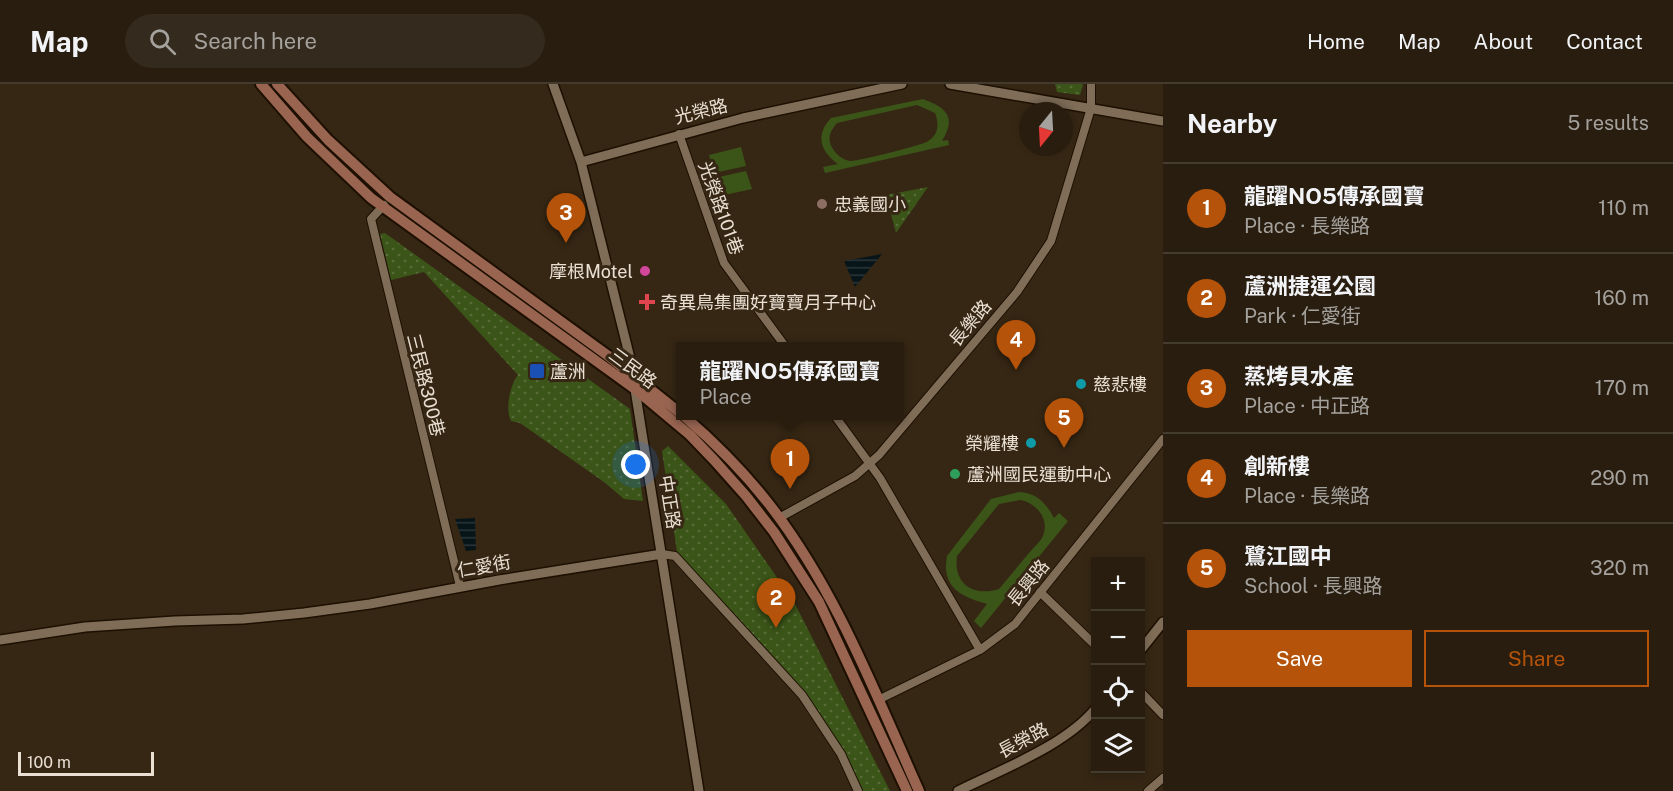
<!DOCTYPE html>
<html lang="en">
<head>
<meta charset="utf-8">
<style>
  body { margin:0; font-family:"Public Sans","Noto Sans TC",sans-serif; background:#342a1d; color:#f1f3f6 }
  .controls { position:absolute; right:18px; bottom:18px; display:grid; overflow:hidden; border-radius:0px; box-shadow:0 3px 9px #0003 }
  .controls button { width:54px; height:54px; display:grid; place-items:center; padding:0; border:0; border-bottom:2px solid #443b2f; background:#281d0f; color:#f1f3f6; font:30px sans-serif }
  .compass { position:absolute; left:1019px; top:18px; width:54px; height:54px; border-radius:50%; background:#281d0f; box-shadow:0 3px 9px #0003; rotate:198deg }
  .scale { position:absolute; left:18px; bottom:15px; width:136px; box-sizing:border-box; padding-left:6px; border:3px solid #e9dfd3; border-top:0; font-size:16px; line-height:21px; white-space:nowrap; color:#e9dfd3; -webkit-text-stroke:4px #362714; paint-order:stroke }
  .you { position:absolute; left:636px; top:381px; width:21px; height:21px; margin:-15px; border:4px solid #fff; border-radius:50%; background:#1a73e8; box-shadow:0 0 0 9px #1a73e833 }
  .badge { display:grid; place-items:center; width:39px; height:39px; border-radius:50%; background:#b45309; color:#fff; font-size:20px; font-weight:700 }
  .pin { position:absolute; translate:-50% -50px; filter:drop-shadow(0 2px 3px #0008) }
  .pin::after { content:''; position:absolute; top:32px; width:21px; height:18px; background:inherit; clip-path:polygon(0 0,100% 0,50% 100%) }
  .popup { position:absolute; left:676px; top:258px; width:228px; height:78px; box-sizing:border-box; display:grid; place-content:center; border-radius:0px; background:#281d0f; filter:drop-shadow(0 2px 4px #0005); font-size:20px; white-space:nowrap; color:#a5a29e }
  .popup b { font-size:22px; color:#f1f3f6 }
  .popup::after { content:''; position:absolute; left:50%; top:100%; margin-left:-12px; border:12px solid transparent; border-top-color:#281d0f }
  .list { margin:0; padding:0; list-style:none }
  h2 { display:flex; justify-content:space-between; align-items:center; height:78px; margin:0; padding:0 24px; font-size:26px }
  h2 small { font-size:20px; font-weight:400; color:#a5a29e }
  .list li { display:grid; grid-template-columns:39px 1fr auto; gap:18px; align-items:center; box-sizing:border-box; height:90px; padding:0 24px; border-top:2px solid #443b2f }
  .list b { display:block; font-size:22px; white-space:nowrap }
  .list p { margin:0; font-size:20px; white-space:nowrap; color:#a5a29e }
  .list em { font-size:20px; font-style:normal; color:#a5a29e }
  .actions { display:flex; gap:12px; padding:18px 24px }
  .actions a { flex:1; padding:14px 0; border:2px solid #b45309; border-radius:0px; text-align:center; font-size:21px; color:#b45309 }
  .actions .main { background:#b45309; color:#fff }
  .icon { flex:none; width:33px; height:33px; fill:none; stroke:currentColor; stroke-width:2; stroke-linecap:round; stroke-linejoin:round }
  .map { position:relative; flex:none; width:1163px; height:707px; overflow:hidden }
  header { display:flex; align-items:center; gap:36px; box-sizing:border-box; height:84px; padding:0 30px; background:#281d0f; border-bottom:2px solid #443b2f }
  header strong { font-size:28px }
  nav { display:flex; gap:33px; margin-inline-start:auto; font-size:21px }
  .search { width:420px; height:54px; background:#342a1d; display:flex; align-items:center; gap:15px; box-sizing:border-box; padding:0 21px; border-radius:33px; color:#a5a29e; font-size:22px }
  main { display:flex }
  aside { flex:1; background:#281d0f }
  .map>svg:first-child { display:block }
  .grass { fill:#3b5418; fill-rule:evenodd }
  .park { fill:url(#park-dots) }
  .water { fill:url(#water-rules) }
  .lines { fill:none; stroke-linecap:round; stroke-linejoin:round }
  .minor-casing { stroke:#1d1001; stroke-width:10 }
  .tertiary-casing { stroke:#1d1001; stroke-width:12 }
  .secondary-casing { stroke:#1d1001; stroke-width:14 }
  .minor { stroke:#7f6d58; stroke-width:8 }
  .tertiary { stroke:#7f6d58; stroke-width:9 }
  .secondary { stroke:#996551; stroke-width:10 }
  .education-dot { fill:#8d6e63; stroke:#362714; stroke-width:2 }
  .hotel-dot { fill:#d1479c; stroke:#362714; stroke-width:2 }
  .health-dot { fill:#e0444e; stroke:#362714; stroke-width:2 }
  .transit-dot { fill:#1a4fb4; stroke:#362714; stroke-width:2 }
  .culture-dot { fill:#0f9aa8; stroke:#362714; stroke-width:2 }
  .leisure-dot { fill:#2e9e5b; stroke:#362714; stroke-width:2 }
  .labels { text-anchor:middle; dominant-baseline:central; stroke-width:6; stroke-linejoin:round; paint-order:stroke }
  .street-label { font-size:18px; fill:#e9dfd3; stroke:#362714 }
  .poi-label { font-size:18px; fill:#e9dfd3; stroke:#362714; text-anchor:start }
</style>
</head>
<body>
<header>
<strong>Map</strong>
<div class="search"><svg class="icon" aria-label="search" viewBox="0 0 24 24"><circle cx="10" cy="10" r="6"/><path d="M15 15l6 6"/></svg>Search here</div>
<nav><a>Home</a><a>Map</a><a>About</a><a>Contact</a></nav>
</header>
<main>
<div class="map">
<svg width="1163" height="707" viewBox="0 0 1163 707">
  <defs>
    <pattern id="park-dots" width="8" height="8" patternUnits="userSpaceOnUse" patternTransform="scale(1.5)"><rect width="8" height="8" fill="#3b5418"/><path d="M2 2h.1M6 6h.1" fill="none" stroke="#576c39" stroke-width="1.8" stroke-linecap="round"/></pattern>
    <pattern id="water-rules" width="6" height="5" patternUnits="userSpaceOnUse" patternTransform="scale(1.5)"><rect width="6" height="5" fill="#071418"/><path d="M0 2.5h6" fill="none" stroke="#2b3639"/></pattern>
  </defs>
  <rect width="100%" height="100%" fill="#362714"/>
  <path class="grass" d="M923,15c23,9 34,17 19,42l6,-1 1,5 -124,28 -2,-6 15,-3c-18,-13 -23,-29 -7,-46zM917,21l18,8c4,11 4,21 -7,28 -4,4 -70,20 -77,20 -12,-1 -24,-15 -21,-26 1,-5 5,-9 7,-12z
    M741,63l5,19 -32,7 -5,-18z
    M746,87l6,18 -32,7 -6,-18z
    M1019,408c18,1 27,11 35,26l5,-5 9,8 -87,107 -7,-7 13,-17c-25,-7 -46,-16 -40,-48l44,-57zM1020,416c17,3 31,20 22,38 -3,5 -9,10 -13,15 -10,12 -20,24 -30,36 -25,8 -46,-5 -42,-33l42,-52z"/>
  <path class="park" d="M1055,0h28l-3,11 -23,-3z
    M928,103l-32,46 -10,-38z
    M385,149l245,176 13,92 -19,-2 -20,-17 -84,-59 -9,-2c-6,-11 -1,-37 7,-46l-94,-103 -33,8 -11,-46z
    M668,362l58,58 68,98 96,189h-32l-52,-97 -129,-142 -15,-101z"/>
  <path class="water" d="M882,170l-27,33 -11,-26z
    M475,434l1,32 -10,1 -11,-32z"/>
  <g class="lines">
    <g class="minor-casing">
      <path id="minor" d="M679,50l45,129 61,83
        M384,121l-13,14 89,367
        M835,332l45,62 100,172
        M779,434l76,-42 24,-21 138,-163 34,-51 40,-133v-24
        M662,470l13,2 127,139 39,59 17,37
        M1040,508l56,54
        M1140,607l23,24
        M878,616l102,-50 35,-26 148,-185
        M1148,707l15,-13"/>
    </g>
    <g class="tertiary-casing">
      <path id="tertiary" d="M553,0l28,78 49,196 69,433
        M950,0l213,37
        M581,78l162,-44 159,-34
        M0,556l85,-13 90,-6 68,-2 61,-6 66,-9 129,-24 163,-26
        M1140,567l23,-29
        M958,707c44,-22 107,-45 138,-83"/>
    </g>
    <g class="secondary-casing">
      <path id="secondary" d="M261,0l46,53 64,61 264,191 55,46 24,25 32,36 28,36 45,70 88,189
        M277,0l51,56 62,57 217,158 73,58
        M684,332c30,26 60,56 85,88 67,86 106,189 150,287"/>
    </g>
    <use href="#minor" class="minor"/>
    <use href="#tertiary" class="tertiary"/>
    <use href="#secondary" class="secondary"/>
  </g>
  <circle class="education-dot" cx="822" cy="120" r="6"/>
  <circle class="hotel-dot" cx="645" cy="187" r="6"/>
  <path class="health-dot" d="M644 209h6v6h6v6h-6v6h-6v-6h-6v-6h6z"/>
  <rect class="transit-dot" x="529" y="279" width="16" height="16" rx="3"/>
  <g class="culture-dot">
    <circle cx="1081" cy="300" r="6"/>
    <circle cx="1031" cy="359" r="6"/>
  </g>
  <circle class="leisure-dot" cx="955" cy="390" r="6"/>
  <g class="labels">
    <g class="street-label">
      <text transform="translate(701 27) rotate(-14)">光榮路</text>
      <text transform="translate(721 124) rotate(70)">光榮路101巷</text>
      <text transform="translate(970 239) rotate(-50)">長樂路</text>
      <text transform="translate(633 284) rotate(37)">三民路</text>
      <text transform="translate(426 301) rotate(76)">三民路300巷</text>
      <text transform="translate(670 418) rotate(81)">中正路</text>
      <text transform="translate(484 482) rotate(-10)">仁愛街</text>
      <text transform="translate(1028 499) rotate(-51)">長興路</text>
      <text transform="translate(1023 656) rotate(-28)">長榮路</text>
    </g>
    <g class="poi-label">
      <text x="834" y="120">忠義國小</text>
      <text x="633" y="187" text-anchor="end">摩根Motel</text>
      <text x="660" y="218">奇異鳥集團好寶寶月子中心</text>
      <text x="550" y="287">蘆洲</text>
      <text x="1093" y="300">慈悲樓</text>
      <text x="1019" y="359" text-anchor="end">榮耀樓</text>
      <text x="967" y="390">蘆洲國民運動中心</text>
    </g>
  </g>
</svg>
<div class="controls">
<button>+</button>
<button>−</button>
<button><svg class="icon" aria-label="locate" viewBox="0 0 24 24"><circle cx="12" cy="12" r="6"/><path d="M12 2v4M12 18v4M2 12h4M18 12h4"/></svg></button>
<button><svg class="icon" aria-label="layers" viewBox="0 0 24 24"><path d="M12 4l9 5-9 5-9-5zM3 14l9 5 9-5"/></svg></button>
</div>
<svg class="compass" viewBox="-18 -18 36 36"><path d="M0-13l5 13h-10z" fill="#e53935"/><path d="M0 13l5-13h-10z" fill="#a5a29e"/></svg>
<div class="scale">100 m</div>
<div class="you"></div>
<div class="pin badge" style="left:790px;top:405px">1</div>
<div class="popup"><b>龍躍NO5傳承國寶</b>Place</div>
<div class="pin badge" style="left:776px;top:544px">2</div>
<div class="pin badge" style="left:566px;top:159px">3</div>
<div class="pin badge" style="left:1016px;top:286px">4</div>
<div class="pin badge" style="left:1064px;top:364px">5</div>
</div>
<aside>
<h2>Nearby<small>5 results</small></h2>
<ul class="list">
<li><span class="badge">1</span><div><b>龍躍NO5傳承國寶</b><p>Place · 長樂路</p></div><em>110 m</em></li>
<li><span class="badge">2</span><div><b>蘆洲捷運公園</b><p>Park · 仁愛街</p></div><em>160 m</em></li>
<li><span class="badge">3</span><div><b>蒸烤貝水產</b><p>Place · 中正路</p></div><em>170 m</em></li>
<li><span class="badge">4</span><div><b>創新樓</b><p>Place · 長樂路</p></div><em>290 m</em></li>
<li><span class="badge">5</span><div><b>鷺江國中</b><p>School · 長興路</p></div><em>320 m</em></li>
</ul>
<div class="actions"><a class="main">Save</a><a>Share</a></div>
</aside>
</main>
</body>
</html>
